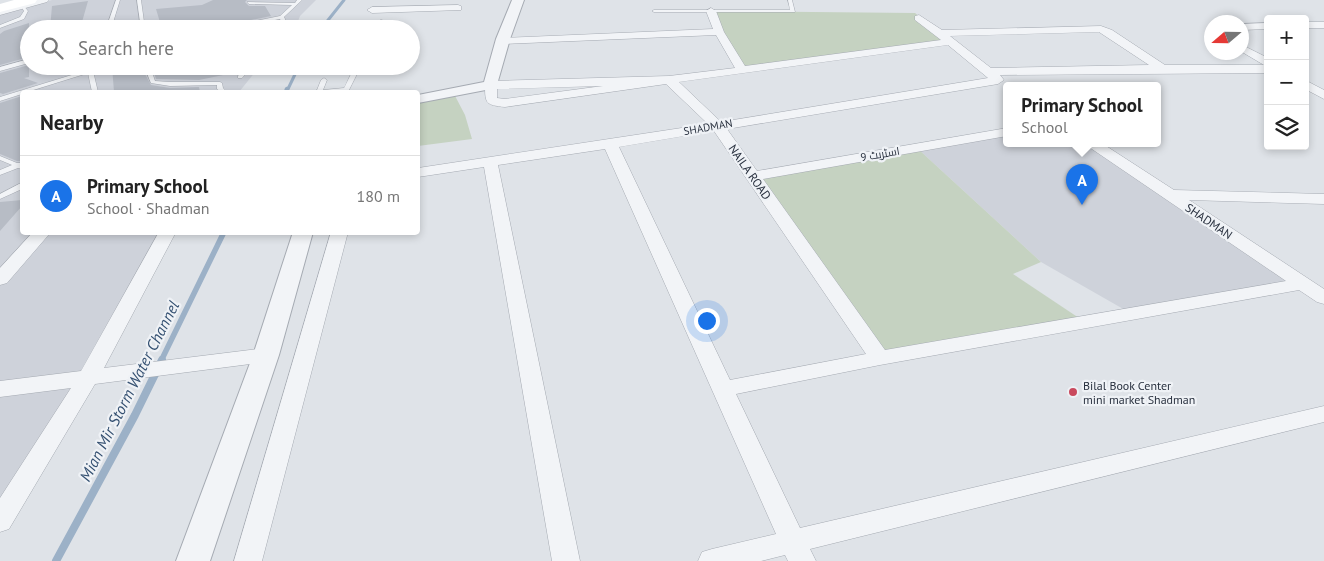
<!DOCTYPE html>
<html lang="en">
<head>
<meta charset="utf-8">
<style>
  body { margin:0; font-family:"PT Sans",Cairo,sans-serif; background:#f6f6f6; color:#222 }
  .controls { position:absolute; right:15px; top:15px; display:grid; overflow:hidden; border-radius:5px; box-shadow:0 2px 8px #0003 }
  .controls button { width:45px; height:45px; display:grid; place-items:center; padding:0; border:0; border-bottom:1px solid #e0e0e0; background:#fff; color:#222; font:25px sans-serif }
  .compass { position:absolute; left:1204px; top:15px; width:45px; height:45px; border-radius:50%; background:#fff; box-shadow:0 2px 8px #0003; rotate:250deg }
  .you { position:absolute; left:706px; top:320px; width:18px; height:18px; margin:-12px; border:4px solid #fff; border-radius:50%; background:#1a73e8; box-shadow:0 0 0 8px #1a73e833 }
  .badge { display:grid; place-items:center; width:32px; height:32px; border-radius:50%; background:#1a73e8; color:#fff; font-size:16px; font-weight:700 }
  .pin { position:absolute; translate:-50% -41px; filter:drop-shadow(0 1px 2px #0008) }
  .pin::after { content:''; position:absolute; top:26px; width:18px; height:15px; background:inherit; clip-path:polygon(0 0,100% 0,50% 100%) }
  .popup { position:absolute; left:1003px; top:82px; width:158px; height:65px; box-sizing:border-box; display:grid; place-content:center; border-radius:5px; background:#fff; filter:drop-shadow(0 1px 4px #0005); font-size:16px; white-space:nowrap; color:#767676 }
  .popup b { font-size:19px; color:#222 }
  .popup::after { content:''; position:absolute; left:50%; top:100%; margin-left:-10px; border:10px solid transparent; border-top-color:#fff }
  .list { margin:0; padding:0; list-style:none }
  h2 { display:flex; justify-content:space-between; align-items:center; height:65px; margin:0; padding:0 20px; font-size:21px }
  h2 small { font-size:16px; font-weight:400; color:#767676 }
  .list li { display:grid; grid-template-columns:32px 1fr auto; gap:15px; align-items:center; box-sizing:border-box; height:80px; padding:0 20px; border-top:1px solid #e0e0e0 }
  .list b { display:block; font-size:19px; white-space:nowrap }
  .list p { margin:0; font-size:16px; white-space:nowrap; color:#767676 }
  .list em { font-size:16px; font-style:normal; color:#767676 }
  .icon { flex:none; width:28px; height:28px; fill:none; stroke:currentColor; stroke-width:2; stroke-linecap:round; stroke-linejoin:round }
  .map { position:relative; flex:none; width:1324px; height:561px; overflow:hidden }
  .search { position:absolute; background:#fff; box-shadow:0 2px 8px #0003; left:20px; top:20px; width:400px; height:55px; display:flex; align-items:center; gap:12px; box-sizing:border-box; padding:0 18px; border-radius:28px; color:#767676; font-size:19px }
  .panel { position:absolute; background:#fff; box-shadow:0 2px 8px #0003; left:20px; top:90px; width:400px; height:145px; border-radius:5px }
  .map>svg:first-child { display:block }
  .built { fill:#ced2da }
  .green { fill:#c5d2c1 }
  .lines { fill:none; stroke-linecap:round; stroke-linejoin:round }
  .stream-far3 { stroke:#9cb1c7; stroke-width:3 }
  .stream-far2 { stroke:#9cb1c7; stroke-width:4.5 }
  .stream-far1 { stroke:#9cb1c7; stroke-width:5.5 }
  .stream { stroke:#9cb1c7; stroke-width:8 }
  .building { fill:#b7bcc5 }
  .service-casing { stroke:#a5aab2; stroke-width:1 }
  .minor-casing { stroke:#a5aab2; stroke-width:1 }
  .tertiary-casing { stroke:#a5aab2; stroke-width:2 }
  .service { fill:#f2f4f7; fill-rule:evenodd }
  .minor { fill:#f2f4f7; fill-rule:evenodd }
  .tertiary { fill:#f2f4f7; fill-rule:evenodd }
  .secondary { fill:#fff; fill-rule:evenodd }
  .poi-dot { fill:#c9495d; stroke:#eff2f6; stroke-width:2 }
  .labels { text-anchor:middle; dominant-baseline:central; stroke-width:4.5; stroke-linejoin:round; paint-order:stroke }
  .far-street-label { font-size:11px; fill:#29313f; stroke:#eff2f6 }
  .street-label { font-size:12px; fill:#29313f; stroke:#eff2f6 }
  .poi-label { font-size:12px; fill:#29313f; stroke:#eff2f6; text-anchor:start }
  .near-water-label { font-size:16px; font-style:italic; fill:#345071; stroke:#eff2f6 }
</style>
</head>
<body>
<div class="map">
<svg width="1324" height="561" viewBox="0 0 1324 561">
  <rect width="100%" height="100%" fill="#dfe3e8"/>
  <path class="built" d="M52,0h264l-16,16 -5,13h-266v37h231l-21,26h-217v140l145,1 -167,296v-514z
    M1007,132v12h87l207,140 -169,30 -91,-52 -124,-114z"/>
  <path class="green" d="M711,11l204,2 26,20 8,9 -207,28z
    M453,92l12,23 7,24 -54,7v-48z
    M917,148l124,114 -28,12 72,48 -205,36 -127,-182z"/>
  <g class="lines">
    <path class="stream-far3" d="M321,29l23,-29
      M287,91l12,-25"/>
    <path class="stream-far2" d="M286,92l1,-3"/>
    <path class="stream-far1" d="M161,361l63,-129"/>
    <path class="stream" d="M56,561l79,-146 27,-55"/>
  </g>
  <path class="building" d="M213,0h48h-14l-2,2 4,4h16l6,10 -50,10 -2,3h-57l-6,-20 46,-4z
    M88,1l-8,28h-30l2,-23z
    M274,22l4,7h-40z
    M29,23v34l-29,8v-31l4,-3z
    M29,65v12l-5,1 14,5 -35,11 -3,-1v-20z
    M112,66h26l1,9 6,-1 6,11 19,3 29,-1 1,5h-86z
    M167,66h65l1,7 -34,7 -43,-1 -2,-7 13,-2z
    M22,96v65h-5l-17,-7v-51z
    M22,200v6l-22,25v-29z"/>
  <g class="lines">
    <g class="service-casing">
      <path id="service" d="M116,0h4l-9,29h-5z
        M137,0h4l4,29h-4z
        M297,0h5l-18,17 6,12h-5l-5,-10 -53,10 -6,-1 59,-12 12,-11 -43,-1 -2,-2 48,1z
        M788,0h4l3,12h-141l-2,-1 2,-1h136z
        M23,5l5,6 -4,8 -24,9v-3l20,-8 4,-6 -3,-5z
        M381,20l4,1 -3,8h-5z
        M29,59v4l-29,8v-4z
        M89,66h6l-2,5 5,21h-6l-4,-19 -61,19h-5v2l-22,7v-4l88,-27z
        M144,66h6l5,15 15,1h50l2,1 1,5 4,4h-6l-4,-3v-4l-47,1 -19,-3z
        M247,66h6l-11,12h-4v-2z
        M355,66h6l-13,26h-35l4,-2 4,-10 3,-2 3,2 -4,10 21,-2z
        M0,156l17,7h5v6l-4,-1 -18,7v-5l12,-5 -12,-5z
        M19,184h3v5l-22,10v-5z"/>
    </g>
    <g class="minor-casing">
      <path id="minor" d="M33,0h16l-2,2 -47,13v-6z
        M458,5l3,1v4l-89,3 -5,-3 5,-3z
        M711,8l5,3 8,21 21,34 196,-26 -26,-20v-4l4,-1 23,15 159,-4 11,4 53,35h99l-22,-13v-7l26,13v15l-268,2 4,5 -6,4 -271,45 30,42 250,-43v8l-244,43 122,171 401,-69 -197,-134 -2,-3h16l71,46 150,4v10l-135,-4 135,89v15l-7,-2 -18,-12 -419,75 -144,29 64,134 524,-122v16l-514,127 6,12h-28l-3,-6 -24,6h-63l4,-9 10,-3 64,-15 -171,-385 -107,16 82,396h-28l-68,-394 -66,10v-9l290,-44 -42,-40 -161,23c-19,-2 -20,-3 -20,-22l6,-4 178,-5 66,-8 -19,-33 -213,9 -5,-3 5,-3 210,-9 -7,-18zM1099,32l50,33 -158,3 -41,-32zM948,45l40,33 -267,44 -42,-40zM603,86l-98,13 -8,-1v-9zM714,131l152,223 -136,26 -111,-233z
        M1305,22h19v6h-19z
        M1268,23v6l-26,1v-6z
        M1305,80l19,10v9l-19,-10z
        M33,232h18l-44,51 -7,2v-17z
        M159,232h17l-72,136 162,-20 7,2 4,5 -4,5 -7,2 -171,22 -86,145 -9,3v-34l71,-110 -71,9v-16l81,-10z
        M331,232h17l-86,329h-28z"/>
    </g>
    <g class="tertiary-casing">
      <path id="tertiary" d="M512,0h12l-14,39 -14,49 -78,15v-8l66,-13 12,-43z
        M293,232h20l-34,123 -69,206h-34l77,-206z"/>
    </g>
    <use href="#service" class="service"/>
    <use href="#minor" class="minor"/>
    <use href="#tertiary" class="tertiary"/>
    <path class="secondary" d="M14,0h23l-2,3 -35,9v-8z"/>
  </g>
  <circle class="poi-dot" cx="1073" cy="392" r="5"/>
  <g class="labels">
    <g class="far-street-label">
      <text transform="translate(708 127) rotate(-10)">SHADMAN</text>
      <text transform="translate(880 154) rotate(-10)">اسٹریٹ 9</text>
    </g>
    <g class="street-label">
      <text transform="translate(750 172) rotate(55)">NAILA ROAD</text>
      <text transform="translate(1209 221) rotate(34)">SHADMAN</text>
    </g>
    <g class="poi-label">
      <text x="1083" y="385">Bilal Book Center<tspan x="1083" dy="14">mini market Shadman</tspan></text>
    </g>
    <g class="near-water-label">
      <text transform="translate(129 391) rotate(-63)">Mian Mir Storm Water Channel</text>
    </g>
  </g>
</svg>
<div class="controls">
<button>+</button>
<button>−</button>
<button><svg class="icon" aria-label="layers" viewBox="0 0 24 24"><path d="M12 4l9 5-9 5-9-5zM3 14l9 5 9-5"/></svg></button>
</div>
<svg class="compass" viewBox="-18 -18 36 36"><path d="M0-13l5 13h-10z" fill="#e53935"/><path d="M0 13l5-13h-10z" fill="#767676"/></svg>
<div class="you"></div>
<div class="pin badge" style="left:1082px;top:205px">A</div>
<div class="popup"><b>Primary School</b>School</div>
<div class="search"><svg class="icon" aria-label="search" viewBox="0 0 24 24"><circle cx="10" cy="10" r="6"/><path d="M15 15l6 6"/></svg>Search here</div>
<section class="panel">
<h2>Nearby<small></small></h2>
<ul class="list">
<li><span class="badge">A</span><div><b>Primary School</b><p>School · Shadman</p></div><em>180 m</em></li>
</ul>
</section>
</div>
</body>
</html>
